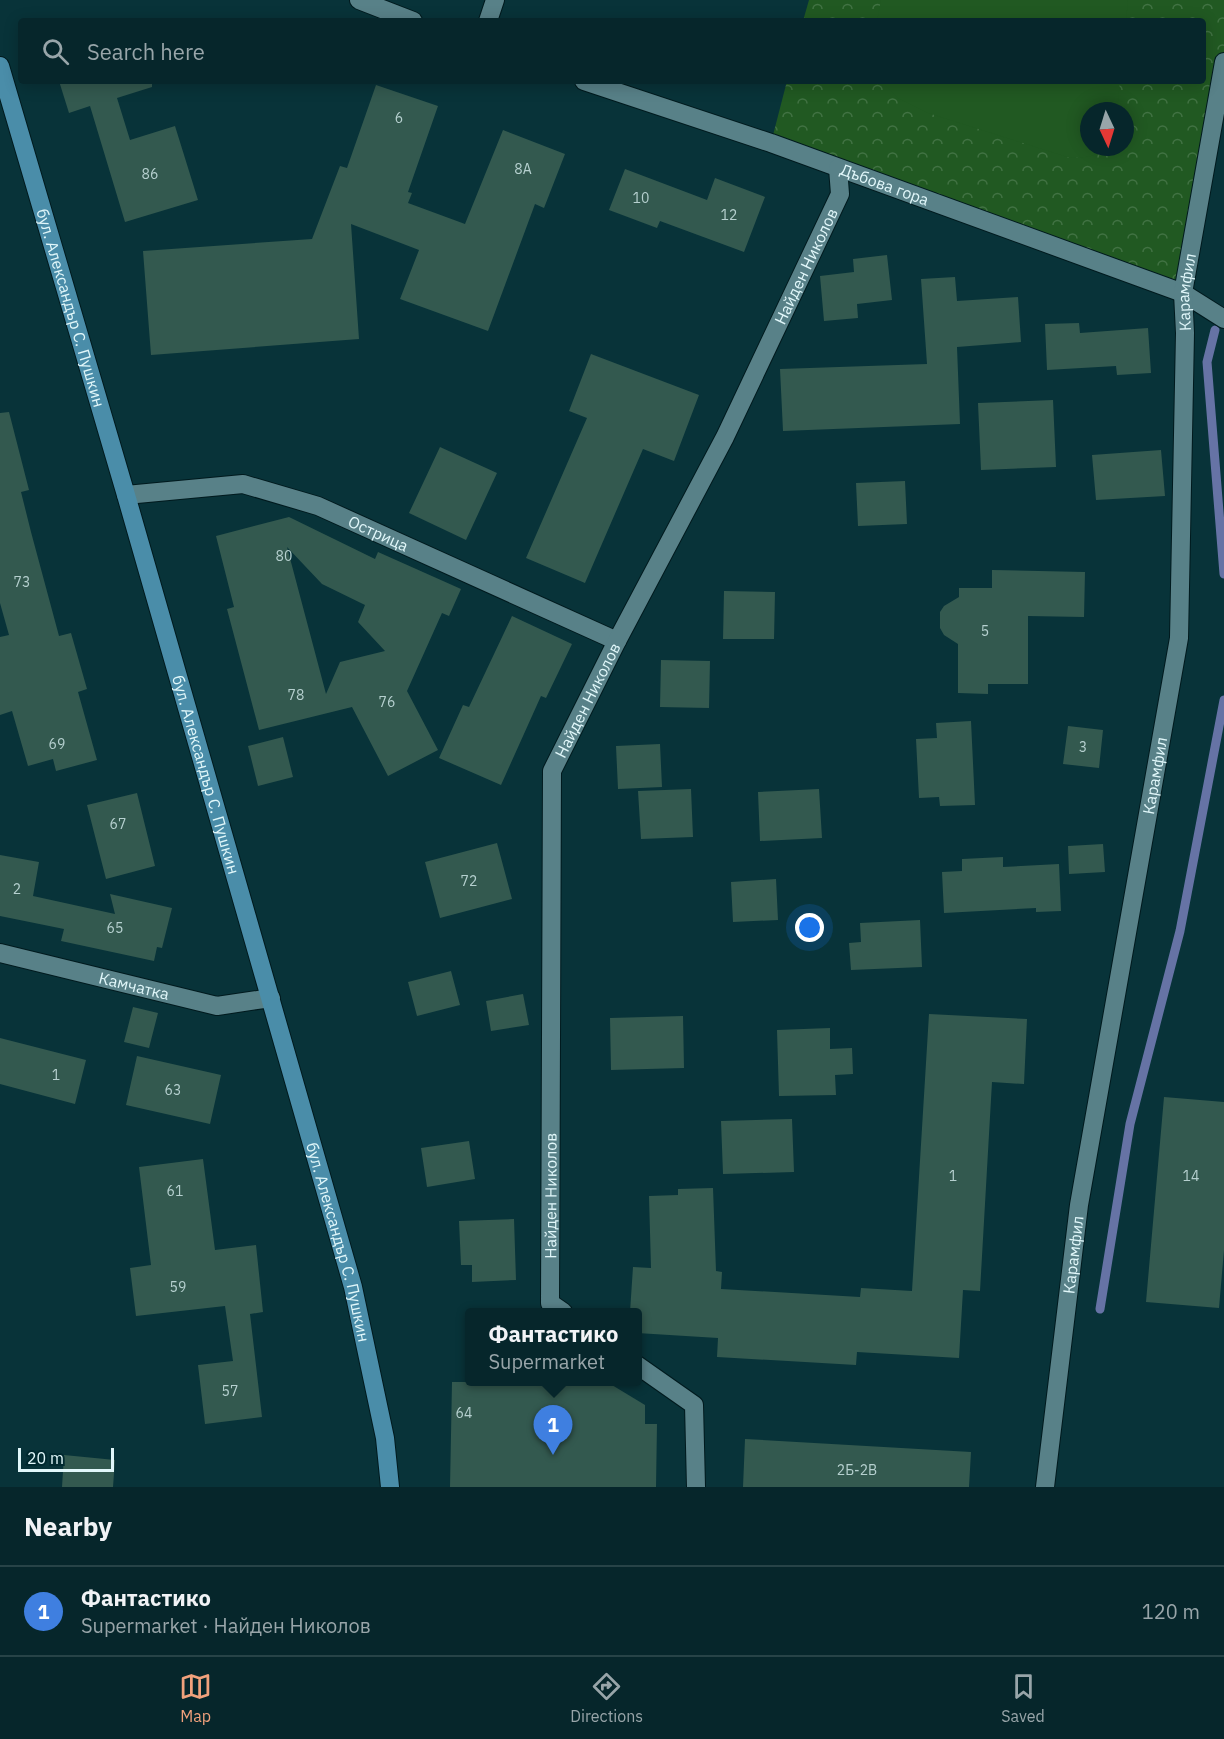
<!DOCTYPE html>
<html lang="en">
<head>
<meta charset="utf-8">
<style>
  body { margin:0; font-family:"IBM Plex Sans",sans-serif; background:#0f2e33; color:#f1f3f6 }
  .compass { position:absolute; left:1080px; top:102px; width:54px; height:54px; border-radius:50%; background:#06262b; box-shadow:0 3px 15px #0003; rotate:176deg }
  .scale { position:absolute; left:18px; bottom:15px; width:96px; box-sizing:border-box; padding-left:6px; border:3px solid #e1f7fa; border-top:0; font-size:16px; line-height:21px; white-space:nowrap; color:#e1f7fa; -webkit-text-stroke:4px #00292f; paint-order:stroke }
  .you { position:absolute; left:810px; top:928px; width:21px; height:21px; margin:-15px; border:4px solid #fff; border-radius:50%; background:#1a73e8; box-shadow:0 0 0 9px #1a73e833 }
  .badge { display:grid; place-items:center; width:39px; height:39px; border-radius:50%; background:#f1a17c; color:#fff; font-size:20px; font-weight:700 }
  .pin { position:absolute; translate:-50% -50px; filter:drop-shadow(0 2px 3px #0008) }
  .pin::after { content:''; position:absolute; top:32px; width:21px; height:18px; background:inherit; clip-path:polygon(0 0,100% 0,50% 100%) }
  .popup { position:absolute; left:465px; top:1308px; width:177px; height:78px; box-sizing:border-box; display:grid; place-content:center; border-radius:6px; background:#06262b; filter:drop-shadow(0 2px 4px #0005); font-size:20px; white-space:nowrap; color:#98a5a9 }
  .popup b { font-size:22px; color:#f1f3f6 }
  .popup::after { content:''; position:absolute; left:50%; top:100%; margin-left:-12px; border:12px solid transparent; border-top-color:#06262b }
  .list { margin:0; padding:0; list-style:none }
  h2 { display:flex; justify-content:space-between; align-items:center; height:78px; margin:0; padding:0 24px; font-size:26px }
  h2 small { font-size:20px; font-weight:400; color:#98a5a9 }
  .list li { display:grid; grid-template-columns:39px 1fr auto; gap:18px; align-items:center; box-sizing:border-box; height:90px; padding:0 24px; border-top:2px solid #274347 }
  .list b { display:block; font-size:22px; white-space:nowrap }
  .list p { margin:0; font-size:20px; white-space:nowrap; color:#98a5a9 }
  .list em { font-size:20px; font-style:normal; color:#98a5a9 }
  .icon { flex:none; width:33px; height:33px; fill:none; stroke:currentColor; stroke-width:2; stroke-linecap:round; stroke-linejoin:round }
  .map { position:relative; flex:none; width:1224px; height:1487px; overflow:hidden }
  .search { position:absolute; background:#06262b; box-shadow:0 3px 15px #0003; left:18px; right:18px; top:18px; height:66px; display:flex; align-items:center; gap:15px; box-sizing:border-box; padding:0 21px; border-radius:6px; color:#98a5a9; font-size:22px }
  .sheet { height:168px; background:#06262b }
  nav { display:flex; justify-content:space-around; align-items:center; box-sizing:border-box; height:84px; border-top:2px solid #274347; background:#06262b; font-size:16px; color:#98a5a9 }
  nav a { display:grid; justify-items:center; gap:3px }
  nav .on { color:#f1a17c }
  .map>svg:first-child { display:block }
  .park { fill:url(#park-crowns); fill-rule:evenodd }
  .pitch { fill:#215922 }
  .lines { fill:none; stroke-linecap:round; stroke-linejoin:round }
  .stream { stroke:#6673a5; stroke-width:9 }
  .building { fill:#33594f; fill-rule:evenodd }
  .service-casing { stroke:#001a1e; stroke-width:20 }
  .minor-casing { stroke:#001a1e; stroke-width:20 }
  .secondary-casing { stroke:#001a1e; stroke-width:20 }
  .service { stroke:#588188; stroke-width:18 }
  .minor { stroke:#588188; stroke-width:18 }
  .secondary { stroke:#4a8da9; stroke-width:18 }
  .labels { text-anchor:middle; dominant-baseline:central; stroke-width:5; stroke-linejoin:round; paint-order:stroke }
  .number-label { font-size:14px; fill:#b6d0cf }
  .street-label { font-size:16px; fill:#e1f7fa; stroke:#00292f }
</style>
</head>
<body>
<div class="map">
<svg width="1224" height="1487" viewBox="0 0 1224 1487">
  <defs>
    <pattern id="park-crowns" width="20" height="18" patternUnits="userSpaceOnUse" patternTransform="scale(1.5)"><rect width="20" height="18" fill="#215922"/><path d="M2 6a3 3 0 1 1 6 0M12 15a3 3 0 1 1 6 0" fill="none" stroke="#417243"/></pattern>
  </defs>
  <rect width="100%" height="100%" fill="#083339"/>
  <path class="park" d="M809,0h415v62l-41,231 -412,-150 16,-62h416v-60h-400zM1089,111h36v36h-36z"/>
  <path class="pitch" d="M881,0h247l-2,21h-249z
    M881,81h239l-3,30h-28v36h17c-12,12 -24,11 -39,10l-139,-44 -30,-15z"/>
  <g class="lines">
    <path class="stream" d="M1215,330l-8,32 17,212
      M1100,1309l30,-185 50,-193 44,-231"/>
  </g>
  <path class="building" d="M59,81h93v6l-35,11 13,42 45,-14 23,74 -73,22 -35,-116 -21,7z
    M376,85l62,21 -30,86 4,1 -4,10 57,21 38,-94 62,24 -21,54 -9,-4 -47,127 -88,-32 19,-49 -68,-26 8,115 -208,16 -8,-104 169,-12 28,-73 7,2z
    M625,169l82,31 8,-22 50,19 -21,55 -84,-31 -3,7 -48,-18z
    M887,255l5,45 -35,4 1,14 -34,3 -4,-45 34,-4 -1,-13z
    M955,277l2,24 61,-4 3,45 -64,5 3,77 -177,7 -3,-62 147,-5 -6,-85z
    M1079,323l1,10 68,-5 3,45 -34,2 -1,-9 -69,4 -2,-46z
    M591,354l108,41 -25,66 -31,-12 -58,134 -59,-25 61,-140 -18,-7z
    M1053,400l3,67 -75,3 -3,-67z
    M9,412l20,78 -8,2 10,40 28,104 12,-3 16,56 -9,3 19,68 -41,11 -3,-12 -25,7 -16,-55 -12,4v-78l9,-2 -9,-32v-190z
    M440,447l57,26 -31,67 -57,-27z
    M1161,450l4,46 -69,4 -4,-45z
    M905,481l2,43 -49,2 -2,-43z
    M289,517l86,42 3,-7 83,37 -12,27 -7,-3 -35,78 31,59 -50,26 -36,-69 -93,23 -32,-121 7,-2 -18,-71zM287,547l35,37 43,21 -7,17 27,29 -45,11 -14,32z
    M992,570l93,2 -1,45 -56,-1v68h-40v10l-30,-1v-49l-14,-9 -4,-7v-16l4,-6 15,-9v-9h33z
    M724,591l51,1 -1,47h-51z
    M512,616l60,28 -26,54 -5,-2 -40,89 -62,-27 24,-53 6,2z
    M661,660l49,1 -1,47 -49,-1z
    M971,721l4,84 -35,1 -1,-9 -20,1 -3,-59 21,-1 -1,-15z
    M1068,726l35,4 -4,38 -36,-4z
    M283,737l10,40 -35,9 -10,-40z
    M660,744l2,43 -44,2 -2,-43z
    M691,789l2,48 -52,2 -3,-48z
    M819,789l3,49 -62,3 -2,-49z
    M137,793l18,73 -49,13 -19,-74z
    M497,843l15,56 -72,19 -15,-56z
    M1103,844l2,28 -36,2 -1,-28z
    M0,855l39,7 -6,34 82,18 -5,-20 62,14 -10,40 -5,-1 -3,14 -93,-20 3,-12 -64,-13z
    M1003,857v10l56,-3 2,47 -25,1v-4l-92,5 -2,-41 20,-1v-12z
    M776,879l2,41 -45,2 -2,-40z
    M920,920l2,47 -71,3 -2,-27 12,-1 -1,-19z
    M451,971l9,34 -43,11 -9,-34z
    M523,994l6,31 -38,6 -5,-30z
    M133,1007l25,6 -9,35 -25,-6z
    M929,1014l98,5 -3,65 -32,-2 -12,209 -17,-1 -4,68 -102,-6 -1,13 -139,-8 1,-19 -81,-5v-21h-7l3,-45 18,1 -2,-72 29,-1v-6l35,-1 3,83 6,1 -1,17 139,8 1,-9 51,3z
    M683,1016l1,52 -73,2 -1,-52z
    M830,1028v21l22,-1 1,26 -18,1 1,20 -57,1 -2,-66z
    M0,1038l86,22 -11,44 -75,-20z
    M137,1056l84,19 -11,49 -84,-19z
    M1164,1097l60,5v148l-5,58 -73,-6z
    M792,1119l2,53 -71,2 -2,-53z
    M469,1141l6,38 -48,8 -6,-39z
    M203,1159l12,91 41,-5 7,67 -13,2 12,103 -57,7 -7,-59 35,-4 -8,-55 -89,10 -6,-48 21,-3 -12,-98z
    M514,1219l2,61 -44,2v-17h-11l-2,-44z
    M452,1382h155l38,23v19h12l-1,63h-206z
    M745,1439l226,13 -2,35h-226z
    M64,1455l51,5 -2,27h-51z"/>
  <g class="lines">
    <g class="service-casing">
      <path id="service" d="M488,21l7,-21"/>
    </g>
    <g class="minor-casing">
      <g id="minor">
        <path d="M359,0l54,21"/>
        <path id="s1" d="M584,81l187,62 412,150 41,26"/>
        <path id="s2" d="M126,495l117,-11 75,22 299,135"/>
        <path id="s3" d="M0,953l217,53 54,-8"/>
        <path id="s4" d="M563,1312l-13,-9 2,-532 65,-130 108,-204 115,-243 -2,-26"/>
        <path d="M637,1365l57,40 2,82"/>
        <path id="s5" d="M1045,1487l34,-282 100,-567 6,-305 -2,-40 41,-231"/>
      </g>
    </g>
    <g class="secondary-casing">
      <g id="secondary">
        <path id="s6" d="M0,66l126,429 227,792 32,151 5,49"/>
      </g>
    </g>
    <use href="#service" class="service"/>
    <use href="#minor" class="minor"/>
    <use href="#secondary" class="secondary"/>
  </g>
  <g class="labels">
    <g class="number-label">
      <text x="399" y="118">6</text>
      <text x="523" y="169">8А</text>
      <text x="150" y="174">86</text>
      <text x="641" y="198">10</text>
      <text x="729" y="215">12</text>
      <text x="284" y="556">80</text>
      <text x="22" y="582">73</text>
      <text x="985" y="631">5</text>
      <text x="296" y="695">78</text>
      <text x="387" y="702">76</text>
      <text x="57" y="744">69</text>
      <text x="1083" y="747">3</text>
      <text x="118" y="824">67</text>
      <text x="469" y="881">72</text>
      <text x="17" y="889">2</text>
      <text x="115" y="928">65</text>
      <text x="56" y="1075">1</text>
      <text x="173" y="1090">63</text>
      <text x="953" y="1176">1</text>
      <text x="1191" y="1176">14</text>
      <text x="175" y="1191">61</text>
      <text x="178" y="1287">59</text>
      <text x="230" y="1391">57</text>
      <text x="464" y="1413">64</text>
      <text x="857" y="1470">2Б-2В</text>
    </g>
    <g class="street-label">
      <text stroke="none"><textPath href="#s1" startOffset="318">Дъбова гора</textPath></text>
      <text stroke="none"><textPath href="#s4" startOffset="1113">Найден Николов</textPath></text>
      <text stroke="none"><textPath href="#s5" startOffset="1206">Карамфил</textPath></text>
      <text stroke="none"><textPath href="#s6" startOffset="252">бул. Александър С. Пушкин</textPath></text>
      <text stroke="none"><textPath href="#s2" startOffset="262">Острица</textPath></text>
      <text stroke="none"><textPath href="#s4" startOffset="627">Найден Николов</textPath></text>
      <text stroke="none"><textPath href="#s6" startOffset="738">бул. Александър С. Пушкин</textPath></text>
      <text stroke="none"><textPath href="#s5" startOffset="720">Карамфил</textPath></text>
      <text stroke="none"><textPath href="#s3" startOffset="138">Камчатка</textPath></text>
      <text stroke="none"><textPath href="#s4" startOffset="123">Найден Николов</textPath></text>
      <text stroke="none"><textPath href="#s6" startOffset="1224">бул. Александър С. Пушкин</textPath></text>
      <text stroke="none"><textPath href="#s5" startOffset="234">Карамфил</textPath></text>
    </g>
  </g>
</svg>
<svg class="compass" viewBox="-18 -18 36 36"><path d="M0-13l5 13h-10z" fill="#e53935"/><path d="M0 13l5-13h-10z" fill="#98a5a9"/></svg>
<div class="scale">20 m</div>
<div class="you"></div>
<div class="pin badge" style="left:553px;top:1455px;background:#3f7fe0">1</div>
<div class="popup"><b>Фантастико</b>Supermarket</div>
<div class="search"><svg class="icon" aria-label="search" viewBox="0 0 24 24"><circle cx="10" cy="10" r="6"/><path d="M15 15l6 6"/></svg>Search here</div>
</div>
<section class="sheet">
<h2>Nearby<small></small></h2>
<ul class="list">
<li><span class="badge" style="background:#3f7fe0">1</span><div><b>Фантастико</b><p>Supermarket · Найден Николов</p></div><em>120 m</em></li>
</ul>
</section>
<nav>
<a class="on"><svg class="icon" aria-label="map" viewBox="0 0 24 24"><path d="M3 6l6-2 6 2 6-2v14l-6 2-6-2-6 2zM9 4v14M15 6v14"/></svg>Map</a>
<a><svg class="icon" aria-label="directions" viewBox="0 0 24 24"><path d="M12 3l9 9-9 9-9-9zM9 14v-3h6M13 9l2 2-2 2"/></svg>Directions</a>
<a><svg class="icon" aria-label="saved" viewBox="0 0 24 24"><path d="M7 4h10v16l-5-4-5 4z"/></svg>Saved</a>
</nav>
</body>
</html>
